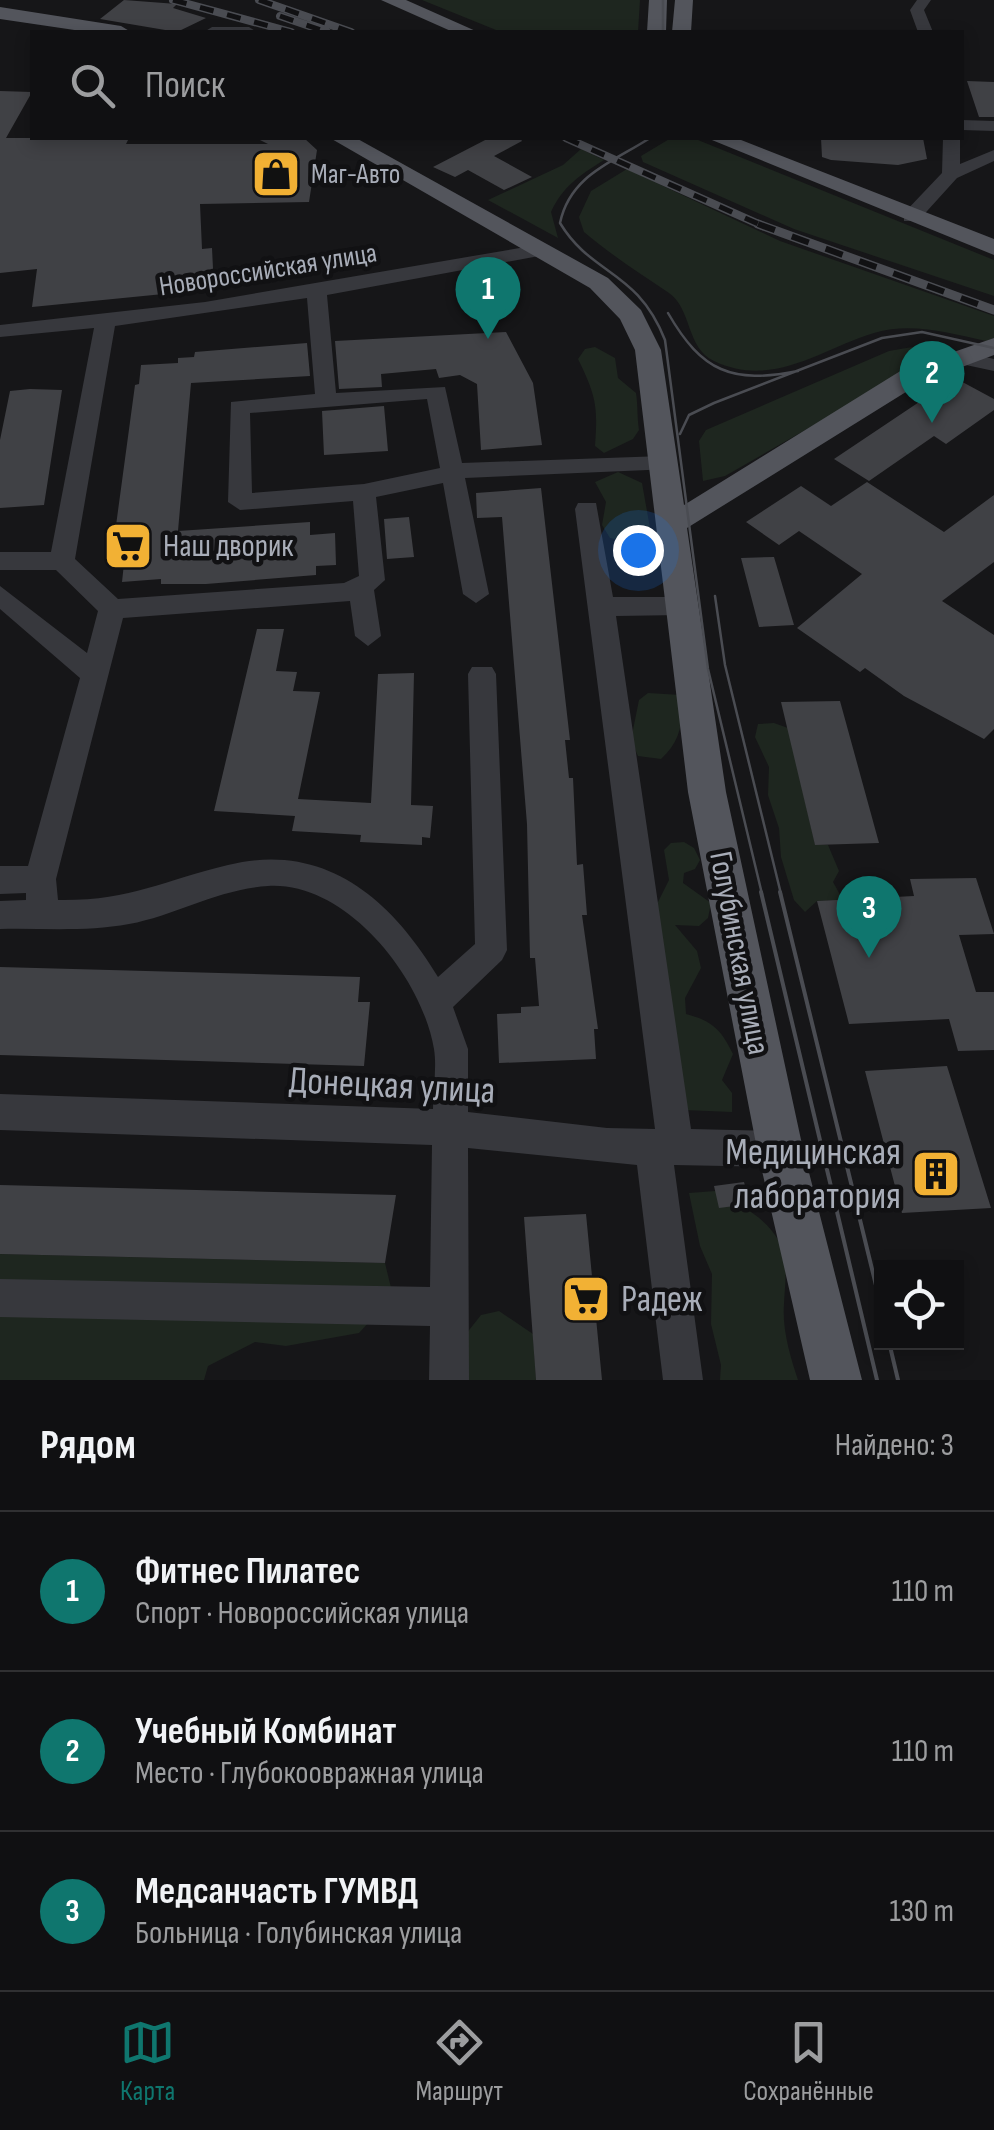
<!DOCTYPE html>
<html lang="ru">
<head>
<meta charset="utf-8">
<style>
  body { margin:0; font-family:"Sofia Sans Condensed",sans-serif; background:#19191b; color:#f1f3f6 }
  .controls { position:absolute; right:30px; bottom:30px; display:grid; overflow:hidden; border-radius:0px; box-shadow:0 5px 15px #0003 }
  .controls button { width:90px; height:90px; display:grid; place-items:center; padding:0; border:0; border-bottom:2px solid #303032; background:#101012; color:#f1f3f6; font:50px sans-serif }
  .you { position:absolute; left:638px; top:550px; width:35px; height:35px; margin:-25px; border:8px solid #fff; border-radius:50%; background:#1a73e8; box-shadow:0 0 0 15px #1a73e833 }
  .badge { display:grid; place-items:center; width:65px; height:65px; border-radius:50%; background:#0f766e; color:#fff; font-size:32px; font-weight:700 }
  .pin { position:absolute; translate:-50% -82px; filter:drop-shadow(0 2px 5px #0008) }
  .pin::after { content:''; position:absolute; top:52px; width:35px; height:30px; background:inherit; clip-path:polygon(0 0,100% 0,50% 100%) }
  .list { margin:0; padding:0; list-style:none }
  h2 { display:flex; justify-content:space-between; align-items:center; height:130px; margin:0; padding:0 40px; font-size:42px }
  h2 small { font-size:32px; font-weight:400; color:#9c9d9f }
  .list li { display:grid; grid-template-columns:65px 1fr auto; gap:30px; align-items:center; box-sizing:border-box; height:160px; padding:0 40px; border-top:2px solid #303032 }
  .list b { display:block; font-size:38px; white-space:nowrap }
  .list p { margin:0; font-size:32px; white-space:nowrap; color:#9c9d9f }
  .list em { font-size:32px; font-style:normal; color:#9c9d9f }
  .icon { flex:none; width:55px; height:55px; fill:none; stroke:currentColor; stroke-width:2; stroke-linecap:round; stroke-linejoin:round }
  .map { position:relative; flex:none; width:994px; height:1380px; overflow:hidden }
  .search { position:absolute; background:#101012; box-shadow:0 5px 15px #0003; left:30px; right:30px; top:30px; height:110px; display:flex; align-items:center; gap:25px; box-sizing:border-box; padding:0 35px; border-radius:0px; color:#9c9d9f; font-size:38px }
  .sheet { height:610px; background:#101012 }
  nav { display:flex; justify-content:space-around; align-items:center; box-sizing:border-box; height:140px; border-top:2px solid #303032; background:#101012; font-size:28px; color:#9c9d9f }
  nav a { display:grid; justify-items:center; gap:5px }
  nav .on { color:#0f766e }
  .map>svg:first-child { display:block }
  .green { fill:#1e261f }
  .building { fill:#404145 }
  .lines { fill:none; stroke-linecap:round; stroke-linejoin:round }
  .minor { fill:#37383d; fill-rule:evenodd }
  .major { fill:#53555c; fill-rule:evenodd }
  .tram-far1 { stroke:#4a4c52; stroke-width:2.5 }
  .tram { stroke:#4a4c52; stroke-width:4 }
  .rail-far1-casing { stroke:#4a4c52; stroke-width:8 }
  .rail-casing { stroke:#4a4c52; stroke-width:9 }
  .rail-far1 { stroke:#111113; stroke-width:5; stroke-dasharray:14; stroke-linecap:butt }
  .rail { stroke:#111113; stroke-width:6; stroke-dasharray:18; stroke-linecap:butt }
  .labels { text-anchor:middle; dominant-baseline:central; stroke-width:9; stroke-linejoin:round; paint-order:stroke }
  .far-poi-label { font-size:28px; fill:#a8adb8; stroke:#111113; text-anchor:start }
  .far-street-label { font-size:28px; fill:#a8adb8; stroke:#111113 }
  .poi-label { font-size:32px; fill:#a8adb8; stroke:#111113; text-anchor:start }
  .street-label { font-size:32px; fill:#a8adb8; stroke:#111113 }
  .near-street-label { font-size:38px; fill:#a8adb8; stroke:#111113 }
  .near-poi-label { font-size:38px; fill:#a8adb8; stroke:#111113; text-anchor:end }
</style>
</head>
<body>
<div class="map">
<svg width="994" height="1380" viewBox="0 0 994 1380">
  <rect width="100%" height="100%" fill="#161618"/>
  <path class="green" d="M422,0h218l-2,32h-137z
    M671,138h22l301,122v36l-200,-67 -151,-67 -2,-6z
    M581,149l23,11c-24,15 -41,26 -53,52l7,26 -70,-38 75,-35z
    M627,169l153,72 214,75v22l-8,3c-38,-8 -74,-19 -112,-8 -53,16 -101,56 -160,28 -28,-13 -22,-52 -45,-68 -28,-19 -58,-38 -85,-61l-5,-15 12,-26z
    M924,345l32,8 -53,21 -178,102 -22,5 -4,-40 7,-11 183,-79z
    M595,347l20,11 3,20 18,15c2,13 1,24 3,37l-6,9 -29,14 -9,-7c3,-41 1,-50 -17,-87l7,-10z
    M618,472l24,11 8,45 -6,11 -11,4 -23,-5 -8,-13 4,-23 -11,-20z
    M648,693l33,2c3,25 0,46 -20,64l-23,-3 -7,-16 8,-40z
    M774,723l14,5 27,116 13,1 11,26 -6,11 10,18 -26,1 -12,11 -11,-12 -13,-43 -2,-29 -11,-33 1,-28 -14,-30 3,-13z
    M684,842l10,6 6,12 -5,9 -11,4 -1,10 28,20 -3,15 -9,8 -24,-1 22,26 4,17 -16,30 1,16c26,7 35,15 47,40l-11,26 10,13v19l-48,-2 -28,-204 13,-26 -5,-30 7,-7z
    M715,1191c20,11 43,22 57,40 19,23 13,47 12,73 -2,25 6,52 14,76h-78l1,-15 -10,-41 1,-50 -12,-28 -11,-53z
    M0,1254l385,9 8,33 -34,37 -73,13 -31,-4 -47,24 -4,14h-204z
    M499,1311l34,23 3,46h-74l4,-46 15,-19z"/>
  <path class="building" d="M124,0l53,4 -4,4 33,10 -29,14 -77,-13z
    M967,81l27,1v35h-15z
    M0,91l32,1 -26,46h123l-3,6h142l-12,-6h48l13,12 -8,52 -109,2 2,45 10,-1 2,41 -182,18 5,-38 -37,4z
    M489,138h31l2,3 -28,15 38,21 -28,13 -36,-20 -13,7 -22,-10z
    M821,138h102l4,21 -29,6 -67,-5 -9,-3z
    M506,332l27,51 9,62 -61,5 -4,-66 -17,-9 -21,3 -3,-9 -55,5 1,13 -43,2 -4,-48z
    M307,343l3,33 -119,7 -13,148 132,-9v13l25,-2 1,32 -20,1v9l-110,9h-45v-5l-39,3 3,-28 -13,1 23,-170 4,-1 2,-19 37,-2v-5l16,-1 1,-5z
    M955,378l39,21v11l-48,34 -12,-8 -65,45 -35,-22z
    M30,389l32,1 -18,115 -44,3v-68l10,-49z
    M384,406l4,45 -64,4 -2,-44z
    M867,482l77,50 50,-37v67l-52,39 52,34v94l-10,10 -80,-43 -39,-28 -5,4 -63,-44 65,-54 -63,-43 -20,14 -33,-23 55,-36 30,20z
    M541,488l29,252h-5l4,38h4l4,87 6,-1 4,51h-5l16,114h-4l2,30 -97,4 -2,-49 24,-1v-6l18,-1 -4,-48h-5l-3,-134 -25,-307 -25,1 -1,-25z
    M409,517l5,40 -27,2 -3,-40z
    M774,557l20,68 -35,2 -18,-69z
    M257,629h27l-8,42 21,1 -4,19 27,1 -22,107 73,4 7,-129 36,-1 -3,132 22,1 -3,32 -8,-1v8l-62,-3 1,-7 -69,-4 3,-15 -81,-5z
    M840,701l39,142 -64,2 -34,-143z
    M976,878l18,56 -35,1 17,57h18v58l-36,1 -9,-32 -100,5 -32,-123 97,-5 -4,-17z
    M0,967l360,10 -2,25h12l-6,64 -364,-11z
    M947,1066l44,142 -89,5 -37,-142z
    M744,1182l6,22 -31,4 -5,-22z
    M0,1185l396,10 -11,68 -385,-9z
    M586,1214l16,166h-66l-12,-163z"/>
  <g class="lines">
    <path class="minor" d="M917,0h14l-7,10 9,22h-15l-8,-22z
      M212,27h37l8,5h-53z
      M962,120l32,1v10l-32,-1z
      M943,138h17v26l34,-14v11l-37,17 -39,43h-14v-8l38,-40z
      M543,244l7,2v8l-223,41 9,98 109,-6 17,76 201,-7 8,3v10l-206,9 24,116 -13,9 -13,-9 -20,-111 -67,14 9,83 -11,10 7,46 -13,10 -13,-10 -5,-35 -227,17 -67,261 2,21c73,1 103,-19 170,-35 97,-24 163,34 210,112l37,-33 -7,-270 4,-7h20l4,7 11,276 -5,10 -49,47 15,42v63l139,16 48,1 -80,-620 3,-6h18l17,94h68l13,9 -13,9 -65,1 75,513 89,2 13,5 5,13 -5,13 -13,5 -106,-2 29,215h-40l-26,-215 -169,-17 1,232h-40l1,-54 -430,-9v-38l430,8 2,-142 -432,-15v-36l433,15c0,-19 4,-41 1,-60 -12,-72 -88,-168 -166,-163 -50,3 -91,29 -139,38 -42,8 -86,4 -129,5v-28l26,-1v-7l-26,1v-28h28l52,-188 -80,-69v-23l87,67 11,-42 -42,-41h-56v-18h51l43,-224 -94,9v-12l205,-23zM307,298l8,96 -84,8 -3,100 12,8 113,-9 6,75 -15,7 -226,16 -43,-40 40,-233zM427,399l13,69 -76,16 -112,9 -2,-80z
      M960,351l34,8v12l-42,-9v-10z"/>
    <path class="major" d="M381,0h25l72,32h-25z
      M649,0h18l-1,32h-19z
      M675,0h18l-2,32h-19z
      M0,7l121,19 10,6h-43l-88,-13z
      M330,138h26l252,140 33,32 20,40 23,155 218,-135 92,-32v17l-72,27 -235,146 39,264 77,357 59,231h-52l-53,-231 -69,-357 -53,-442 -15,-31 -30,-31z
      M707,138h29l258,101v16z"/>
    <path class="tram-far1" d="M663,0v32
      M650,138c-37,24 -80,37 -90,85 32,53 77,46 105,117l43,329 54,225
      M668,313c34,59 64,71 130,58
      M680,434l9,-19 25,-12 168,-65 40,-6 72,16
      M715,596l10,69 56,229"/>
    <path class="tram" d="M761,892l116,488
      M780,892l102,418
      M889,1342l9,38"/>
    <g class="rail-far1-casing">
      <path id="rail-far1" d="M173,0l118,32
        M259,0l92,32
        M280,16l47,16
        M566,138l197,88"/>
    </g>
    <g class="rail-casing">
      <path id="rail" d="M758,224l236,86"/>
    </g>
    <use href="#rail-far1" class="rail-far1"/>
    <use href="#rail" class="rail"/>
  </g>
  <defs>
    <g id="shop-square" transform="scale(2.5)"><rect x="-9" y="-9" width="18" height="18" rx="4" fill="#f2b134" stroke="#111113"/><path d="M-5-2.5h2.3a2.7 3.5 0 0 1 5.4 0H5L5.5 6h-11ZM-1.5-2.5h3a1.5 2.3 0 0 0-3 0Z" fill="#111"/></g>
    <g id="supermarket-square" transform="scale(2.5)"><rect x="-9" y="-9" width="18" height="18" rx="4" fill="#f2b134" stroke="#111113"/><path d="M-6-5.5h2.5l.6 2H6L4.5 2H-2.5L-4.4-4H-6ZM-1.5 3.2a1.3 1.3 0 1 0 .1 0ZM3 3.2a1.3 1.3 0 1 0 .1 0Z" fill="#111"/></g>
    <g id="building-square" transform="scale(2.5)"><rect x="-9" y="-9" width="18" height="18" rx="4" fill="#f2b134" stroke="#111113"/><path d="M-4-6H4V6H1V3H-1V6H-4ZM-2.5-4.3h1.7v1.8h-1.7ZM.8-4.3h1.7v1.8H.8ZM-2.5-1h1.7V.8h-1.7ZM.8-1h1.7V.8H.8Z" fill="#111"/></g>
  </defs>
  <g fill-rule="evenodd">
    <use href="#shop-square" x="276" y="174"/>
    <use href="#supermarket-square" x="128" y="546"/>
    <use href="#building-square" x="936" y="1174"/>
    <use href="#supermarket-square" x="586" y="1299"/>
  </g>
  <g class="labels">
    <g class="far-poi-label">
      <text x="311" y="174">Маг-Авто</text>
    </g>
    <g class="far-street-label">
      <text transform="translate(268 270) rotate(-9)">Новороссийская улица</text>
    </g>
    <g class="poi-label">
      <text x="163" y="546">Наш дворик</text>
    </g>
    <g class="street-label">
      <text transform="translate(739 953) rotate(79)">Голубинская улица</text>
    </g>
    <g class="near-street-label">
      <text transform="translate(392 1086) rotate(3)">Донецкая улица</text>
    </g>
    <g class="near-poi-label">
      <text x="901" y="1152">Медицинская<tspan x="901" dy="44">лаборатория</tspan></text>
      <text x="621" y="1299" text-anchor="start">Радеж</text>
    </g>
  </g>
</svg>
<div class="controls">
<button><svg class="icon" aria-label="locate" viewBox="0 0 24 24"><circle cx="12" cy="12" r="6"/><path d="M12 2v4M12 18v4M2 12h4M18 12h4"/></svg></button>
</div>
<div class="you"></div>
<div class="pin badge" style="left:488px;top:339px">1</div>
<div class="pin badge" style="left:932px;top:423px">2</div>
<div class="pin badge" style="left:869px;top:958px">3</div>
<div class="search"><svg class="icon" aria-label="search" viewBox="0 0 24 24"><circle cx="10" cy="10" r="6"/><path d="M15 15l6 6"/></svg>Поиск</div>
</div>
<section class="sheet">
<h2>Рядом<small>Найдено: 3</small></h2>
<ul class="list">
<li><span class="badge">1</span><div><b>Фитнес Пилатес</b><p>Спорт · Новороссийская улица</p></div><em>110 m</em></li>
<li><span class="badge">2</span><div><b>Учебный Комбинат</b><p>Место · Глубокоовражная улица</p></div><em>110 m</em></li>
<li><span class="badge">3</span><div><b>Медсанчасть ГУМВД</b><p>Больница · Голубинская улица</p></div><em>130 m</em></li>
</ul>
</section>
<nav>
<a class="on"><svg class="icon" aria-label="map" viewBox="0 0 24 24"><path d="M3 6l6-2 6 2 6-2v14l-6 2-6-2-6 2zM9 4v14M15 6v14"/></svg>Карта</a>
<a><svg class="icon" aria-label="directions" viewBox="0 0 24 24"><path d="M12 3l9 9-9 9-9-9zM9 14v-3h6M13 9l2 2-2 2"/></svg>Маршрут</a>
<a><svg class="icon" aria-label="saved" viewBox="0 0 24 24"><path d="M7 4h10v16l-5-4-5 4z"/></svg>Сохранённые</a>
</nav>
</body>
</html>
